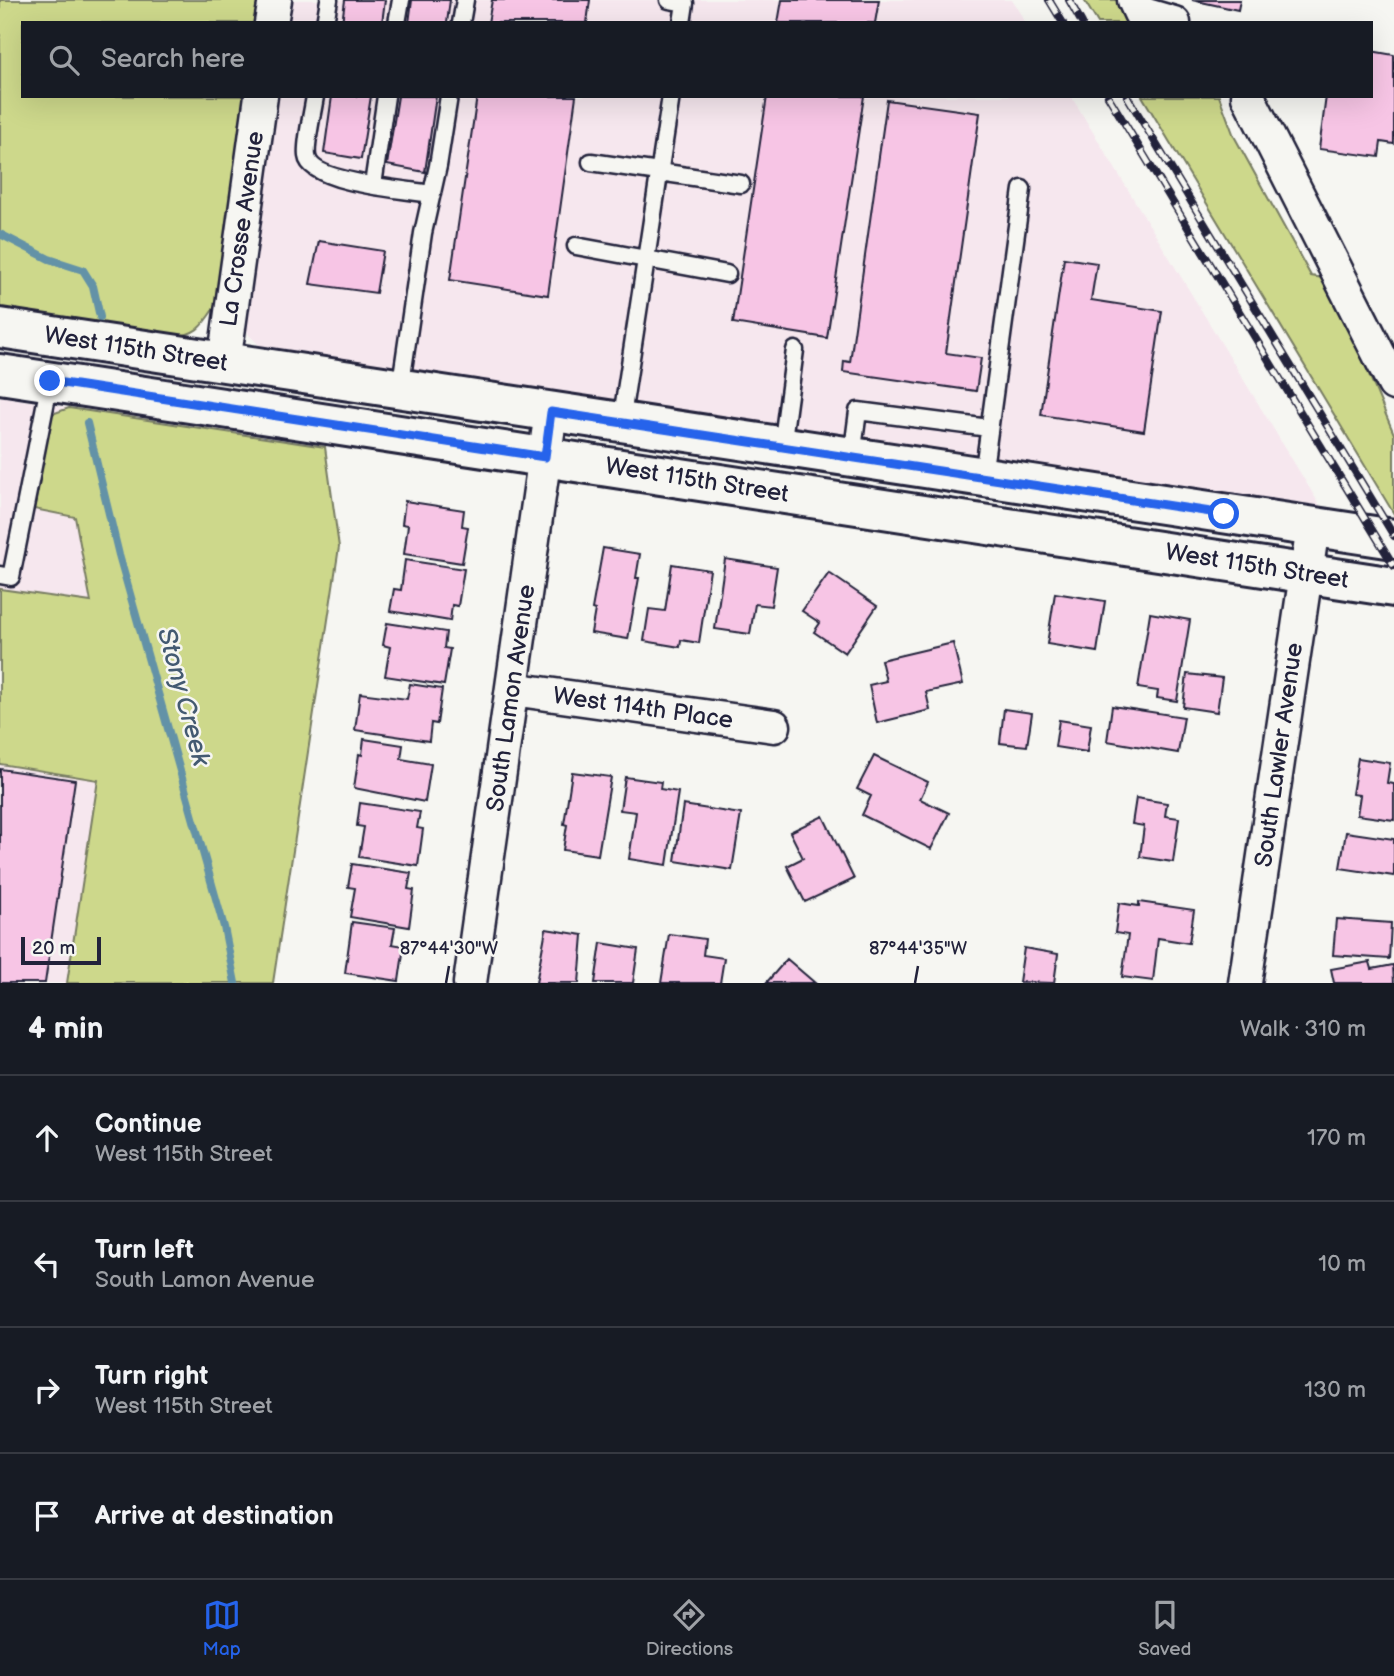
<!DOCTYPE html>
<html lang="en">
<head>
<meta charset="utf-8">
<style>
  body { margin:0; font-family:"Balsamiq Sans",sans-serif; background:#20242c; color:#f1f3f6 }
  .scale { position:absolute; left:21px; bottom:18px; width:80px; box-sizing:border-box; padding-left:7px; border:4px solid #22223b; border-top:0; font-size:19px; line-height:24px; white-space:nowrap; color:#22223b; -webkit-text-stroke:5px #f6f6f2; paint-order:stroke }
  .stop { position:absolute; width:21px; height:21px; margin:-16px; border:5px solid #2563eb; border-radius:50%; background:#fff }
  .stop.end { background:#2563eb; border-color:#fff; box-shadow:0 2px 7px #0008 }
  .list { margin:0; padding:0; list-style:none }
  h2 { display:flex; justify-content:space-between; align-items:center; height:91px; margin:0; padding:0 28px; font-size:30px }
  h2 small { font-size:23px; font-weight:400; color:#9ea1a6 }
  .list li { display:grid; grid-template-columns:46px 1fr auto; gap:21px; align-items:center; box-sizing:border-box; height:126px; padding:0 28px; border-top:2px solid #363941 }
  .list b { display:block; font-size:26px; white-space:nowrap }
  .list p { margin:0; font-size:23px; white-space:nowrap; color:#9ea1a6 }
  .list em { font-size:23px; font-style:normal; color:#9ea1a6 }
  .icon { flex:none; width:38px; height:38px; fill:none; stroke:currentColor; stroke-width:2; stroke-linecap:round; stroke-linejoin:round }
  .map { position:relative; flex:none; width:1394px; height:983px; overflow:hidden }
  .search { position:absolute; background:#171b24; box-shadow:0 7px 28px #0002; left:21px; right:21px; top:21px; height:77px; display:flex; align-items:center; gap:18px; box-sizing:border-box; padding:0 24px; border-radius:0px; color:#9ea1a6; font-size:26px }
  .sheet { height:595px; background:#171b24 }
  nav { display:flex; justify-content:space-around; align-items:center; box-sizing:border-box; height:98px; border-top:2px solid #363941; background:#171b24; font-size:19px; color:#9ea1a6 }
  nav a { display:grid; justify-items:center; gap:4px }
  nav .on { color:#2563eb }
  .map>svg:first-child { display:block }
  .built { fill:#f6e7ee }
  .green { fill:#cdd88b; stroke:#787d63; stroke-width:2 }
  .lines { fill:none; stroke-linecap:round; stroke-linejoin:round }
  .stream { stroke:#6392a7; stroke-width:8 }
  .building { fill:#f7c5e5; stroke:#22223b; stroke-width:2 }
  .service-casing { stroke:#22223b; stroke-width:21 }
  .minor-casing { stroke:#22223b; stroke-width:37 }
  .tertiary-casing { stroke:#22223b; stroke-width:44 }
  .service { stroke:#f6f6f2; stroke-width:16 }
  .minor { stroke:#f6f6f2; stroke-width:32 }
  .tertiary { stroke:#f6f6f2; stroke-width:38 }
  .rail-casing { stroke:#22223b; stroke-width:8 }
  .rail { stroke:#f6f6f2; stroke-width:5; stroke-dasharray:16; stroke-linecap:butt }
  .route { stroke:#2563eb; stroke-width:9 }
  .ticks { fill:none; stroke:#22223b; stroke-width:2.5 }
  .labels { text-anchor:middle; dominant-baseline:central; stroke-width:5; stroke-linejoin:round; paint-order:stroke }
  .street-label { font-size:24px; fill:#22223b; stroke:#f6f6f2 }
  .water-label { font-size:26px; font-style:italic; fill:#435a71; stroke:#f6f6f2 }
  .ticks-label { font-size:18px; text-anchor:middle; fill:#22223b; stroke:#f6f6f2; stroke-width:5; stroke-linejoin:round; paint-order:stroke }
</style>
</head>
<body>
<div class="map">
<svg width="1394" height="983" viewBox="0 0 1394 983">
  <rect width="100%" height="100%" fill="#f6f6f2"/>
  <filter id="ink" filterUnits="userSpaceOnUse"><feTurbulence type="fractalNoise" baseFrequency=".0143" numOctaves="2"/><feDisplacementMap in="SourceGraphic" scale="14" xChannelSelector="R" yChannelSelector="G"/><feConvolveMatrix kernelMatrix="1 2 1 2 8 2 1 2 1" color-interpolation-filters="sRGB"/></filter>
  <g filter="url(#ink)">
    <path class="built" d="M288,0h724l14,23h-742z
      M273,96h798l250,411 -1046,-155 -14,-5 -13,-13 -3,-16z
      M0,396l69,12 -10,2 -24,99 40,8 17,86 -92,-14z
      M0,764l98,16 -31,203h-67z"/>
    <path class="green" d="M0,0h259l-3,23h-233v73h222l-29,209c-15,23 -18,29 -46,33l-170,-26z
      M1084,0h36l24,23h-46z
      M1142,96h77l15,40 77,140 18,3 65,155v80z
      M69,408l256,39 14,100 -66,436h-206l31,-203 -98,-16v-175l91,13 -16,-85 -41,-8 18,-95z"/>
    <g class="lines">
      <path class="stream" d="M0,234l49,25 34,11 10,16 7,31
        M87,423l32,132 105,372 11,56"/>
    </g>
    <path class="building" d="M345,0h40l-3,23h-40z
      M412,0h38l-3,23h-38z
      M492,0h98l-3,23h-99z
      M782,0h97l-4,23h-97z
      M1192,0h48l-2,10z
      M1371,51l23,4v89l-13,-2 -2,15 -60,-8 7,-53h45z
      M332,96h39l-10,63 -37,-6z
      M398,96h38l-11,76 -38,-7z
      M477,96h99l-28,199 -98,-15z
      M767,96h97l-37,242 -94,-15z
      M887,100l93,13 -34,240 35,5 -5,33 -133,-19 1,-11 6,1z
      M319,241l64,10 -7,42 -66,-9z
      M1064,258l33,5 -6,37 71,11 -18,120 -103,-16z
      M405,501l59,9 -2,16 6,1 -6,36 -58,-9 4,-29 -6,-1z
      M603,548l37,6 -4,24h3l-11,61 -37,-6 4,-23 -3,-1z
      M725,559l52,8 -6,39 -16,-2 -5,30 -35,-5z
      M405,560l59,9 -6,37 -6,-1 -2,16 -60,-10 4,-22 7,1z
      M672,564l38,6 -11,73 -18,-3 -1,7 -36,-6 5,-32 16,2z
      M829,573l48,33 -32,47 -31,-21 6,-9 -18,-12z
      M1055,593l50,8 -8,51 -50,-8z
      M1150,613l40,7 -13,81 -20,-3 1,-7 -20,-3z
      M387,623l59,9 -2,16 6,1 -6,36 -59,-9 5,-29 -7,-2z
      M953,643l10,41 -37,8 4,18 -53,13 -8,-38 17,-4 -5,-21z
      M1187,674l35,4 -5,34 -34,-5z
      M410,684l32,5 -5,35 -6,-1 -2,18 -74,-11 5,-37 47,6z
      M1112,706l72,11 -6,36 -71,-12z
      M1004,709l28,4 -5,33 -27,-3z
      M1059,720l32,5 -4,27 -32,-5z
      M364,739l39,6 -2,14 30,5 -6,38 -71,-14 5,-34 3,1z
      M874,756l54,26 -8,17 29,14 -18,36 -69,-34 9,-19 -14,-7z
      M1358,758l32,5 -3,20 7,1v36l-37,-5 3,-20 -8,-1z
      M0,769l75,11 -30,203h-45z
      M572,772l39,5 -13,78 -35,-5 4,-25 -3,-1z
      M625,777l36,5 -1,7 18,3 -11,73 -38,-6 7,-47 -16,-2z
      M1136,798l31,5 -2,13 14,2 -6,44 -33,-5 4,-31 -12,-2z
      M360,803l60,9 -3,16 6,1 -5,37 -59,-9 5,-30 -7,-1z
      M683,805l58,9 -9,56 -57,-9z
      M823,816l31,63 -49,23 -18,-36 16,-8 -13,-26z
      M1346,832l48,7v37l-54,-8z
      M352,864l59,9 -3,16 6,1 -5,37 -59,-10 5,-29 -7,-1z
      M1139,902l55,8 -5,33 -31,-5 -5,43 -31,-4 6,-42 -13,-2 4,-30 20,3z
      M1336,919l55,4 -2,36 -56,-4z
      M352,922l43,6 -3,16 12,2 -5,35 -54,-8z
      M546,929l37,6 -4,48h-43z
      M669,934l36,5 -2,16 21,3 -4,25h-59z
      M601,943l37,6 -5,34h-38z
      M1024,948l34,6 -4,29 -35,-1z
      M787,959l28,24h-49z
      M1370,962l2,7 21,-4 1,18h-60l-3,-14z"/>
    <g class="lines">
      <g class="service-casing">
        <path id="service" d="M669,0l16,3 -3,20
          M325,23l4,-23
          M397,23l4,-23
          M461,23l4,-23
          M315,96c-2,15 -10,47 -8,60 3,27 101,34 125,38
          M591,162l150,22
          M373,185l13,-89
          M576,246l151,28
          M400,390l23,-157 15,-67 11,-70
          M621,423l50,-327
          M782,447l13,-97
          M852,457l6,-46 131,17
          M983,476l39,-287
          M0,575l11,2 39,-196"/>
      </g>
      <g class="minor-casing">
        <path id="minor" d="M1134,0l6,13 34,10
          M271,23l4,-23
          M1248,96l146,288
          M224,363l37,-267
          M512,689l262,37
          M470,983l81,-571
          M1245,983l68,-456"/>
      </g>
      <g class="tertiary-casing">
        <path id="tertiary" d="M0,328l1394,211
          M0,374l1394,213"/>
      </g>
      <use href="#service" class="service"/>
      <use href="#minor" class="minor"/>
      <use href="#tertiary" class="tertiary"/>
      <g class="rail-casing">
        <path id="rail" d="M1049,0l14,23
          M1069,0l13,23
          M1108,96l286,470
          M1127,96l267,440"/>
      </g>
      <use href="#rail" class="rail"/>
    </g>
  </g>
  <g class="lines" filter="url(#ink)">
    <path class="route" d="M50,381l495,76 6,-45 673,102"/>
  </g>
  <path class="ticks" d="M446,983l3,-17M915,983l3,-17"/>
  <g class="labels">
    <g class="street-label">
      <text transform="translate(242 229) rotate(-82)">La Crosse Avenue</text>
      <text transform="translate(136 349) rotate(9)">West 115th Street</text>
      <text transform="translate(697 480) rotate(9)">West 115th Street</text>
      <text transform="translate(1257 566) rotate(9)">West 115th Street</text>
      <text transform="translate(511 698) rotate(-82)">South Lamon Avenue</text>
      <text transform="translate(643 708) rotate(8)">West 114th Place</text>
      <text transform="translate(1279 755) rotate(-82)">South Lawler Avenue</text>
    </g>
    <g class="water-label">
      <text transform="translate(183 697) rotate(75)">Stony Creek</text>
    </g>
  </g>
  <g class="ticks-label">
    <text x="449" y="954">87°44'30"W</text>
    <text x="918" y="954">87°44'35"W</text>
  </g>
</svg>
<div class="scale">20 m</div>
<div class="stop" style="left:1224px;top:514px"></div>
<div class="stop end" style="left:50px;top:381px"></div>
<div class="search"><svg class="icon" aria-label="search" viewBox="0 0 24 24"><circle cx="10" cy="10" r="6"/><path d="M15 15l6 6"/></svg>Search here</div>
</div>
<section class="sheet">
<h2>4 min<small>Walk · 310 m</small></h2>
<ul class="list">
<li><svg class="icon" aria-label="ahead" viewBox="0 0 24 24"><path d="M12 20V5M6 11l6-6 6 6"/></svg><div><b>Continue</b><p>West 115th Street</p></div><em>170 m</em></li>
<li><svg class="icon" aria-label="left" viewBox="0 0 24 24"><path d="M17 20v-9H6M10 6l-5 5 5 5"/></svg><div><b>Turn left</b><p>South Lamon Avenue</p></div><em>10 m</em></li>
<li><svg class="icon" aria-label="right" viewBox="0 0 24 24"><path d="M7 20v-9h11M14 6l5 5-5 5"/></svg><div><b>Turn right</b><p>West 115th Street</p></div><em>130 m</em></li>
<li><svg class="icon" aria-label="arrive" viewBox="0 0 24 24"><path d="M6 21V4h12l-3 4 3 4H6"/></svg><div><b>Arrive at destination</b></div></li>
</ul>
</section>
<nav>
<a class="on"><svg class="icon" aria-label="map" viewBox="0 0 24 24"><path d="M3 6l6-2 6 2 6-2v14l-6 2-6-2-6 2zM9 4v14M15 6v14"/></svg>Map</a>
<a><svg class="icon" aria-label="directions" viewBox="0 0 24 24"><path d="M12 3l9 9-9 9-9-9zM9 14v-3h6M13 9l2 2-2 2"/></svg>Directions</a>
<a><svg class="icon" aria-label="saved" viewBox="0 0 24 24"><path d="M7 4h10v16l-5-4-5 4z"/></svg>Saved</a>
</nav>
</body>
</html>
